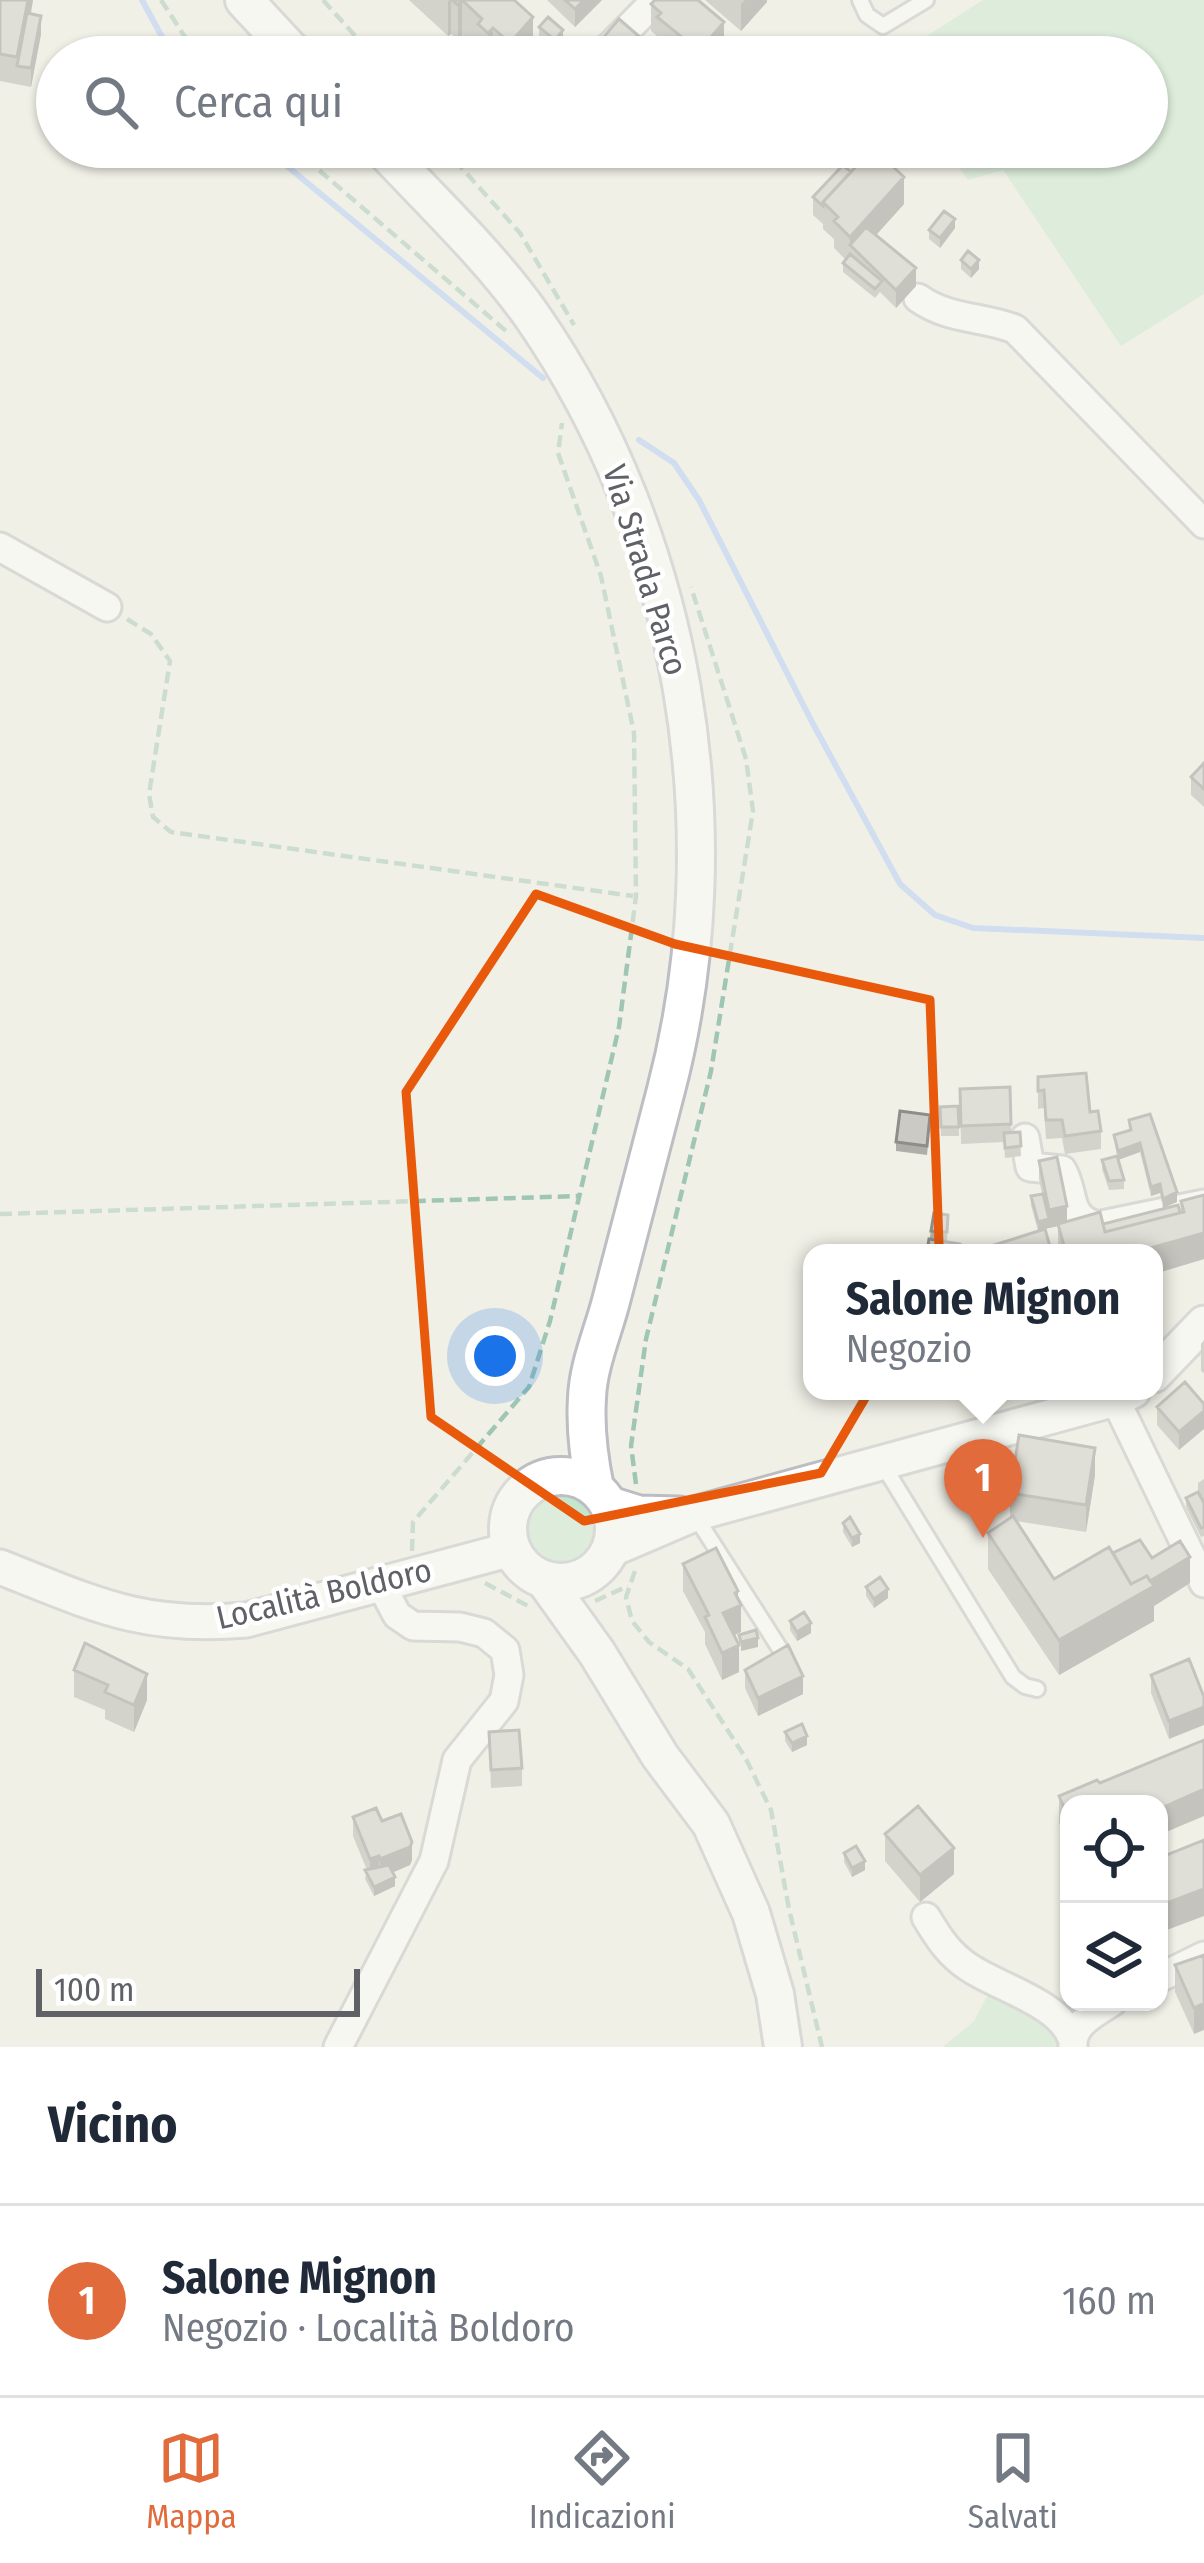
<!DOCTYPE html>
<html lang="it">
<head>
<meta charset="utf-8">
<style>
  body { margin:0; font-family:"Fira Sans Condensed",sans-serif; background:#f6f6f7; color:#1f2937 }
  .controls { position:absolute; right:36px; bottom:36px; display:grid; overflow:hidden; border-radius:24px; box-shadow:0 3px 9px #0004 }
  .controls button { width:108px; height:108px; display:grid; place-items:center; padding:0; border:0; border-bottom:3px solid #e0e1e3; background:#fff; color:#1f2937; font:60px sans-serif }
  .scale { position:absolute; left:36px; bottom:30px; width:324px; box-sizing:border-box; padding-left:12px; border:6px solid #5f6167; border-top:0; font-size:33px; line-height:42px; white-space:nowrap; color:#5f6167; -webkit-text-stroke:9px #fff; paint-order:stroke }
  .you { position:absolute; left:495px; top:1356px; width:42px; height:42px; margin:-30px; border:9px solid #fff; border-radius:50%; background:#1a73e8; box-shadow:0 0 0 18px #1a73e833 }
  .badge { display:grid; place-items:center; width:78px; height:78px; border-radius:50%; background:#e26b3b; color:#fff; font-size:39px; font-weight:700 }
  .pin { position:absolute; translate:-50% -99px; filter:drop-shadow(0 3px 6px #0008) }
  .pin::after { content:''; position:absolute; top:63px; width:42px; height:36px; background:inherit; clip-path:polygon(0 0,100% 0,50% 100%) }
  .popup { position:absolute; left:803px; top:1244px; width:360px; height:156px; box-sizing:border-box; display:grid; place-content:center; border-radius:24px; background:#fff; filter:drop-shadow(0 3px 9px #0005); font-size:39px; white-space:nowrap; color:#747a83 }
  .popup b { font-size:45px; color:#1f2937 }
  .popup::after { content:''; position:absolute; left:50%; top:100%; margin-left:-24px; border:24px solid transparent; border-top-color:#fff }
  .list { margin:0; padding:0; list-style:none }
  h2 { display:flex; justify-content:space-between; align-items:center; height:156px; margin:0; padding:0 48px; font-size:51px }
  h2 small { font-size:39px; font-weight:400; color:#747a83 }
  .list li { display:grid; grid-template-columns:78px 1fr auto; gap:36px; align-items:center; box-sizing:border-box; height:192px; padding:0 48px; border-top:3px solid #e0e1e3 }
  .list b { display:block; font-size:45px; white-space:nowrap }
  .list p { margin:0; font-size:39px; white-space:nowrap; color:#747a83 }
  .list em { font-size:39px; font-style:normal; color:#747a83 }
  .icon { flex:none; width:66px; height:66px; fill:none; stroke:currentColor; stroke-width:2; stroke-linecap:round; stroke-linejoin:round }
  .map { position:relative; flex:none; width:1204px; height:2047px; overflow:hidden }
  .search { position:absolute; background:#fff; box-shadow:0 3px 9px #0004; left:36px; right:36px; top:36px; height:132px; display:flex; align-items:center; gap:30px; box-sizing:border-box; padding:0 42px; border-radius:66px; color:#747a83; font-size:45px }
  .sheet { height:348px; background:#fff }
  nav { display:flex; justify-content:space-around; align-items:center; box-sizing:border-box; height:168px; border-top:3px solid #e0e1e3; background:#fff; font-size:33px; color:#747a83 }
  nav a { display:grid; justify-items:center; gap:6px }
  nav .on { color:#e26b3b }
  .map>svg:first-child { display:block }
  .green { fill:#c5e6cc }
  .lines { fill:none; stroke-linecap:round; stroke-linejoin:round }
  .stream { stroke:#acc8fb; stroke-width:6 }
  .service-casing { stroke:#bcbdc2; stroke-width:20 }
  .minor-casing { stroke:#bcbdc2; stroke-width:33 }
  .tertiary-casing { stroke:#bcbdc2; stroke-width:39 }
  .secondary-casing { stroke:#bcbec4; stroke-width:42 }
  .path { stroke:#9fc6b3; stroke-width:4.5; stroke-dasharray:12 6; stroke-linecap:butt }
  .service { stroke:#fff; stroke-width:14 }
  .minor { stroke:#fff; stroke-width:27 }
  .tertiary { stroke:#fff; stroke-width:33 }
  .secondary { stroke:#fff; stroke-width:36 }
  .wall { fill:#afaea9 }
  .shaded-wall { fill:#8f8d89 }
  .building { fill:#cccac4; stroke:#8f8d89; stroke-width:3 }
  .marked { fill:none; stroke:#e8590c; stroke-width:9; stroke-linejoin:round }
  .labels { text-anchor:middle; dominant-baseline:central; stroke-width:9; stroke-linejoin:round; paint-order:stroke }
  .street-label { font-size:33px; fill:#5f6167; stroke:#fff }
</style>
</head>
<body>
<div class="map">
<svg width="1204" height="2047" viewBox="0 0 1204 2047">
  <rect width="100%" height="100%" fill="#f0f0e7"/>
  <path class="green" d="M983,0h221v294l-83,52 -118,-176 -35,10 -24,-33h203v-90h-253z
    M527 1529a35 35 0 1 1 70 0a35 35 0 1 1-70 0Z
    M989,1993l65,32 10,22h-121l31,-26z"/>
  <g class="lines">
    <path class="stream" d="M142,0l31,57
      M264,147l279,231
      M639,440l35,23 25,37 113,222 88,162 35,31 38,13 231,10"/>
    <g class="service-casing">
      <path id="service" d="M860,0l7,15 16,11 43,-26
        M883,1465l130,212 12,9 12,3
        M694,1514l88,138"/>
    </g>
    <g class="minor-casing">
      <path id="minor" d="M600,57l56,-57
        M918,298c31,22 63,18 97,31l189,195
        M0,547l107,60
        M1025,1138l5,29 32,3c14,24 3,46 35,56l107,-22
        M1115,1399l89,184
        M926,1917c12,20 23,38 44,51 30,20 89,35 102,70
        M1159,1978l45,-22
        M338,2047l96,-186 23,-101 47,-59 5,-26 -4,-25 -21,-17 -24,-6 -47,-1 -16,-11 -17,-32
        M1073,2047c-2,-23 22,-34 39,-45"/>
    </g>
    <g class="tertiary-casing">
      <path id="tertiary" d="M1154,1375l50,-52
        M607,1503l32,10 41,1
        M610,1550l84,-36 421,-115 18,-8
        M0,1567c94,37 142,62 246,53l266,-71"/>
    </g>
    <g class="secondary-casing">
      <path id="secondary" d="M244,0l53,57
        M381,147c51,55 108,108 151,169 153,221 202,515 134,774 -18,70 -37,141 -55,211 -8,31 -23,65 -24,97 -2,30 2,61 8,90
        M508 1529a53 53 0 1 1 106 0a53 53 0 1 1-106 0Z
        M544,1579l53,74 63,103 51,68 40,89 24,81 8,53"/>
    </g>
    <path class="path" d="M161,0l37,57
      M323,0l51,57
      M292,147l214,184
      M443,147l77,86 54,92
      M127,619l24,15 19,27 -21,133 4,23 18,15 462,64
      M0,1214l579,-18
      M636,1484l-5,-38 15,-107 65,-268 42,-260 -7,-52 -55,-172
      M412,1551l1,-29 116,-135 21,-66 69,-294 17,-131 -2,-163 -33,-157 -43,-123 4,-30
      M635,1571l-9,26 6,24 17,21 39,27 57,88 26,53 18,99 33,138
      M485,1583l43,23
      M595,1601l33,-15"/>
    <use href="#service" class="service"/>
    <use href="#minor" class="minor"/>
    <use href="#tertiary" class="tertiary"/>
    <use href="#secondary" class="secondary"/>
  </g>
  <path class="wall" d="M0,0h33l-2,14 10,20 -10,53 -31,-6z
    M409,0h105l19,53 -4,4h-51v-7l-16,-15 -4,5 -7,-6 -3,2z
    M547,0h55l-27,27z
    M705,0h62v2l-26,29z
    M651,4l73,45 -7,8h-44l-16,-13v-8l-6,-5z
    M539,27l24,12 -7,10 6,8h-17l6,-11 -12,-10z
    M597,45l66,12h-66z
    M851,172l53,32 -28,31 40,51 -20,22 -16,-16 -5,6 -32,-26v-9l3,-3 -12,-12v-9l-11,-10v-5l-10,-9v-18z
    M955,228l-15,20 -11,-9v-9z
    M961,260l18,9 -8,9 -10,-9z
    M1204,763v44l-13,-12v-18z
    M1038,1077l52,35 11,19v18l-36,5 -3,-16 -16,1 -2,-31 -6,1z
    M1010,1087l1,46 9,-1 1,24 -16,2 -1,-16 -43,2 -1,-55z
    M958,1106l1,30h-18l-1,-29z
    M1129,1120l48,82 -14,6 -3,-15 -9,3 -11,-44 -22,8 6,20v9l-15,1 -7,-21v-9l15,-3 -3,-22 15,-4z
    M930,1124l-3,31 -31,-4v-9z
    M1039,1161l28,61 36,2 77,-11 1,-12 23,58 -50,15v-21h-160v-8l57,5 7,-2v-22l-9,2v-2v2l-11,3 -7,-26v-9l11,-2 -3,-15z
    M948,1224l-1,17 13,12h-33l4,-22z
    M1204,1340v33l-3,-2v-27z
    M1185,1382l-6,68 -22,-25v-18z
    M1095,1475l-9,57 -70,-11 38,58 59,-26 39,5 38,25 -36,23v15l-95,54 -71,-106v-36l22,-14v-26z
    M1204,1479v57l-3,1 -15,-30v-9l12,-6v-9z
    M843,1523l17,20 -8,4 -9,-15z
    M683,1564l55,35 3,33 -7,3 5,37 -17,8 -17,-36v-12l-22,-41z
    M866,1587l22,11 -14,10 -8,-12z
    M790,1621l21,12 -14,8 -7,-11z
    M74,1670l73,30 -13,32 -29,-13v-9l-31,-13z
    M745,1670l58,24 -45,22 -13,-28z
    M1151,1675l53,22 -35,42 -18,-46z
    M489,1732l33,36v18l-31,2z
    M785,1732l22,13 -15,7 -7,-11z
    M1059,1796l10,8v42l-10,-23z
    M353,1817l29,4 30,39 -2,5 -17,7 2,14 -21,10 -9,-17 2,-9 -14,-34z
    M885,1834l69,40 -34,28 -35,-41z
    M844,1853l21,17 -13,7 -8,-15z
    M1204,1955l-10,79 -19,-42v-27z"/>
  <path class="shaded-wall" d="M28,0h5l-13,66h-3v18v-27z
    M451,0v34l-3,2v-35z
    M462,0v35l-4,5v-35z
    M584,0h18l-27,27v-18z
    M745,0h22v2l-26,29v-27z
    M41,16v18l-10,53v-19z
    M533,17v36l-4,4h-19v-14z
    M724,22v27l-7,8h-18v-6z
    M493,28v29h-5v-24z
    M563,30v9l-8,10v-9z
    M904,177v27l-45,50 -9,-9v-8z
    M955,219v9l-15,20v-10z
    M979,260v9l-8,9v-9z
    M916,268v18l-20,22v-18z
    M1140,1143v9l-22,8v-9z
    M1160,1184v9l-9,3v-9z
    M1177,1192v10l-14,6v-9z
    M1067,1206v18l-18,4v-18z
    M1049,1219v9l-11,3v-9z
    M1204,1233v26l-50,15v-21h-21z
    M1204,1411v18l-25,21v-18z
    M1095,1448v27l-9,57v-27z
    M860,1534v9l-8,4v-9z
    M1190,1557v26l-36,23v15l-95,54v-35l72,-48z
    M888,1589v9l-14,10v-9z
    M738,1591v16l3,-2v27l-18,8v-27l12,-20z
    M811,1623v10l-14,8v-9z
    M758,1638v9l-17,4v-9z
    M739,1645v27l-17,8v-27z
    M147,1674v26l-13,32v-27z
    M803,1676v18l-45,22v-18z
    M1204,1707v18l-35,14v-18z
    M807,1736v9l-15,7v-9z
    M1204,1789v27l-45,19v-26z
    M412,1842v18l-2,5 -30,13v-19z
    M954,1848v26l-34,28v-27z
    M379,1856v18l-9,3v-18z
    M865,1861v9l-13,7v-9z
    M395,1877v9l-21,10v-9z
    M1204,1889v27l-45,17v-27z
    M1204,2003v27l-10,4v-26z"/>
  <path class="building" d="M0,0h28l-11,57 -17,-3z
    M452,0h62l19,17 -23,26 -17,-15 -5,5 -10,-9 4,-5 -20,-19 -4,5z
    M565,0h19l-9,9z
    M655,0h43l26,22 -25,29 -42,-34 4,-4 -10,-9z
    M27,13l14,3 -10,52 -14,-2z
    M548,17l15,13 -8,10 -16,-13z
    M619,19l44,38h-53l-13,-12z
    M551,45l11,9 -2,3h-11l-4,-2z
    M873,148l31,29 -54,60 -16,-16 4,-4 -15,-15z
    M843,165l8,7 -28,30v4l-10,-9z
    M944,211l11,8 -15,19 -11,-8z
    M866,227l50,41 -20,22 -46,-45z
    M968,251l11,9 -8,9 -10,-9z
    M850,254l32,27 -7,8 -32,-26z
    M1204,763v26l-13,-12z
    M1086,1073l4,39 8,-1 3,20 -36,5 -3,-16h-16l-2,-30 -6,1v-14z
    M1010,1087l1,37 -50,2 -1,-37z
    M958,1106l1,21h-18l-1,-20z
    M900,1111l30,4 -3,31 -31,-4z
    M1150,1114l27,78 -14,7 -3,-15 -9,3 -11,-44 -22,8 -4,-16 17,-5 -2,-10z
    M1020,1132l1,14 -16,2 -1,-15z
    M1117,1156l7,24 -15,1 -7,-21z
    M1057,1157l10,49 -18,4 -10,-49z
    M1043,1194l6,25 -11,3 -7,-26z
    M1204,1195v38l-71,20h-137l-2,-8 51,-16 6,21 13,-4 -6,-22 42,-12 5,20 79,-20 -3,-11z
    M1178,1205l2,8 -75,19 -2,-8z
    M934,1213l14,2 -1,17 -16,-1z
    M929,1239l31,5v9l-33,-2z
    M1185,1382l19,22v7l-25,21 -22,-25z
    M1019,1435l76,13 -9,57 -76,-12z
    M1198,1492l6,11v24l-3,1 -15,-30z
    M1013,1516l41,63 55,-32 22,37 16,-8 7,10 -95,54 -71,-107z
    M850,1517l10,17 -8,4 -9,-15z
    M1140,1540l12,18 28,-17 10,16 -40,24 -3,-5 -16,8 -18,-31z
    M716,1548l22,43 -3,2 6,12 -18,8 16,32 -17,8 -17,-36 4,-2 -26,-51z
    M880,1577l8,12 -14,10 -8,-12z
    M804,1612l7,11 -14,9 -7,-11z
    M756,1630l2,8 -17,4 -2,-7z
    M85,1643l62,31 -13,31 -29,-13 3,-7 -34,-15z
    M788,1645l15,31 -45,22 -13,-28z
    M1189,1659l15,38v10l-35,14 -18,-46z
    M802,1724l5,12 -15,7 -7,-11z
    M519,1730l3,38 -31,2 -2,-38z
    M1204,1740v49l-45,20v-5h-90v15l-10,-23 38,-16 3,3z
    M918,1806l36,42 -34,27 -35,-41z
    M376,1808l6,13 19,-7 11,28 -2,5 -30,12 -1,-3 -9,3 -17,-42z
    M1204,1840v49l-45,17v-48z
    M856,1846l9,15 -13,7 -8,-15z
    M389,1865l6,12 -21,10 -9,-17z
    M1204,1955v48l-10,5 -19,-43z"/>
  <path d="M0 0H1204V2047H0ZM536,894l139,50 255,56 10,271 -119,202 -237,48 -153,-104 -25,-325z" fill="#f0f0e7" fill-opacity=".55" fill-rule="evenodd"/>
  <path class="marked" d="M536,894l139,50 255,56 10,271 -119,202 -237,48 -153,-104 -25,-325z"/>
  <g class="labels">
    <g class="street-label">
      <text transform="translate(645 570) rotate(73)">Via Strada Parco</text>
      <text transform="translate(324 1594) rotate(-13)">Località Boldoro</text>
    </g>
  </g>
</svg>
<div class="controls">
<button><svg class="icon" aria-label="locate" viewBox="0 0 24 24"><circle cx="12" cy="12" r="6"/><path d="M12 2v4M12 18v4M2 12h4M18 12h4"/></svg></button>
<button><svg class="icon" aria-label="layers" viewBox="0 0 24 24"><path d="M12 4l9 5-9 5-9-5zM3 14l9 5 9-5"/></svg></button>
</div>
<div class="scale">100 m</div>
<div class="you"></div>
<div class="pin badge" style="left:983px;top:1538px">1</div>
<div class="popup"><b>Salone Mignon</b>Negozio</div>
<div class="search"><svg class="icon" aria-label="search" viewBox="0 0 24 24"><circle cx="10" cy="10" r="6"/><path d="M15 15l6 6"/></svg>Cerca qui</div>
</div>
<section class="sheet">
<h2>Vicino<small></small></h2>
<ul class="list">
<li><span class="badge">1</span><div><b>Salone Mignon</b><p>Negozio · Località Boldoro</p></div><em>160 m</em></li>
</ul>
</section>
<nav>
<a class="on"><svg class="icon" aria-label="map" viewBox="0 0 24 24"><path d="M3 6l6-2 6 2 6-2v14l-6 2-6-2-6 2zM9 4v14M15 6v14"/></svg>Mappa</a>
<a><svg class="icon" aria-label="directions" viewBox="0 0 24 24"><path d="M12 3l9 9-9 9-9-9zM9 14v-3h6M13 9l2 2-2 2"/></svg>Indicazioni</a>
<a><svg class="icon" aria-label="saved" viewBox="0 0 24 24"><path d="M7 4h10v16l-5-4-5 4z"/></svg>Salvati</a>
</nav>
</body>
</html>
